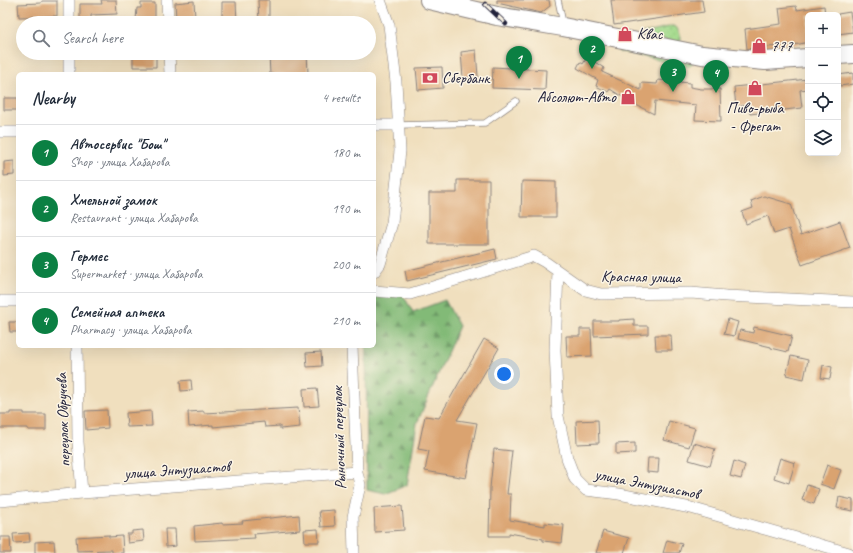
<!DOCTYPE html>
<html lang="en">
<head>
<meta charset="utf-8">
<style>
  body { margin:0; font-family:Caveat,sans-serif; background:#f6f6f7; color:#1f2937 }
  .controls { position:absolute; right:12px; top:12px; display:grid; overflow:hidden; border-radius:6px; box-shadow:0 4px 16px #0002 }
  .controls button { width:36px; height:36px; display:grid; place-items:center; padding:0; border:0; border-bottom:1px solid #e0e1e3; background:#fff; color:#1f2937; font:20px sans-serif }
  .you { position:absolute; left:504px; top:374px; width:14px; height:14px; margin:-10px; border:3px solid #fff; border-radius:50%; background:#1a73e8; box-shadow:0 0 0 6px #1a73e833 }
  .badge { display:grid; place-items:center; width:26px; height:26px; border-radius:50%; background:#0b8043; color:#fff; font-size:13px; font-weight:700 }
  .pin { position:absolute; translate:-50% -33px; filter:drop-shadow(0 1px 2px #0008) }
  .pin::after { content:''; position:absolute; top:21px; width:14px; height:12px; background:inherit; clip-path:polygon(0 0,100% 0,50% 100%) }
  .list { margin:0; padding:0; list-style:none }
  h2 { display:flex; justify-content:space-between; align-items:center; height:52px; margin:0; padding:0 16px; font-size:17px }
  h2 small { font-size:13px; font-weight:400; color:#747a83 }
  .list li { display:grid; grid-template-columns:26px 1fr auto; gap:12px; align-items:center; box-sizing:border-box; height:56px; padding:0 16px; border-top:1px solid #e0e1e3 }
  .list b { display:block; font-size:15px; white-space:nowrap }
  .list p { margin:0; font-size:13px; white-space:nowrap; color:#747a83 }
  .list em { font-size:13px; font-style:normal; color:#747a83 }
  .icon { flex:none; width:22px; height:22px; fill:none; stroke:currentColor; stroke-width:2; stroke-linecap:round; stroke-linejoin:round }
  .map { position:relative; flex:none; width:853px; height:553px; overflow:hidden }
  .search { position:absolute; background:#fff; box-shadow:0 4px 16px #0002; left:16px; top:16px; width:360px; height:44px; display:flex; align-items:center; gap:10px; box-sizing:border-box; padding:0 14px; border-radius:22px; color:#747a83; font-size:15px }
  .panel { position:absolute; background:#fff; box-shadow:0 4px 16px #0002; left:16px; top:72px; width:360px; height:276px; border-radius:6px }
  .map>svg:first-child { display:block }
  .grass { fill:url(#grass-dots); stroke:#627e63 }
  .forest { fill:url(#forest-firs); stroke:#526e59 }
  .building { fill:#daa370 }
  .lines { fill:none; stroke-linecap:round; stroke-linejoin:round }
  .service-casing { stroke:#89807c; stroke-width:7 }
  .minor-casing { stroke:#89807c; stroke-width:12 }
  .primary-casing { stroke:#89807c; stroke-width:20 }
  .service { stroke:#fff; stroke-width:5.5 }
  .minor { stroke:#fff; stroke-width:11 }
  .primary { stroke:#fff; stroke-width:18 }
  .rail-casing { stroke:#22223b; stroke-width:4.5 }
  .rail { stroke:#fcf5e5; stroke-width:3; stroke-dasharray:9; stroke-linecap:butt }
  .labels { text-anchor:middle; dominant-baseline:central; stroke-width:3; stroke-linejoin:round; paint-order:stroke }
  .poi-label { font-size:16px; fill:#22223b; stroke:#fcf5e5; text-anchor:start }
  .street-label { font-size:16px; fill:#22223b; stroke:#fcf5e5 }
</style>
</head>
<body>
<div class="map">
<svg width="853" height="553" viewBox="0 0 853 553">
  <defs>
    <pattern id="grass-dots" width="8" height="8" patternUnits="userSpaceOnUse"><rect width="8" height="8" fill="#a3da8b"/><path d="M2 2h.1M6 6h.1" fill="none" stroke="#8cbb79" stroke-width="1.8" stroke-linecap="round"/></pattern>
    <pattern id="forest-firs" width="22" height="20" patternUnits="userSpaceOnUse"><rect width="22" height="20" fill="#82ba77"/><path d="M5 1l3.5 6h-7zM16 11l3.5 6h-7z" fill="#6a9763"/></pattern>
  </defs>
  <rect width="100%" height="100%" fill="#fcf5e5"/>
  <filter id="ink" filterUnits="userSpaceOnUse"><feTurbulence type="fractalNoise" baseFrequency=".025" numOctaves="2"/><feDisplacementMap in="SourceGraphic" scale="8" xChannelSelector="R" yChannelSelector="G"/><feConvolveMatrix kernelMatrix="1 2 1 2 8 2 1 2 1" color-interpolation-filters="sRGB"/></filter>
  <filter id="wash" filterUnits="userSpaceOnUse"><feTurbulence type="fractalNoise" baseFrequency=".012" numOctaves="4" result="noise"/><feDisplacementMap in="SourceGraphic" scale="16" xChannelSelector="R" yChannelSelector="G"/><feGaussianBlur stdDeviation="0.9" result="paint"/><feColorMatrix in="noise" values="0 0 0 0 0 0 0 0 0 0 0 0 0 0 0 0 0 1.4 0 .05"/><feComposite in="paint" operator="in"/></filter>
  <g filter="url(#wash)">
    <rect width="100%" height="100%" fill="#f0dfbe"/>
    <path class="grass" d="M673,26c8,2 7,10 7,17l-39,-8 1,-2z
      M619,45l74,16 -1,3 -2,2 -9,-1 -63,-14z"/>
    <path class="forest" d="M374,295h29l10,17 32,-12 14,26 -42,97 -10,62 -22,9 -18,-4 -1,-144h8z"/>
    <g id="blocks">
      <path class="building" d="M101,0h15l1,14 -26,1v4h-11v-15h22z
        M258,0h11v23h-10z
        M497,0h52l1,6 -9,7 -44,-10z
        M611,0h91l2,12 -90,13z
        M42,1h15v15l-38,1 -1,-13 23,-1z
        M194,1l1,17 -19,1 -1,-16z
        M222,2h14l1,21h-15z
        M141,3h14v18l-19,-1 1,-12h4z
        M796,6l1,4 27,-4 1,9h-17v27l-8,2 -53,5 -2,-20 36,-5 -2,-16z
        M850,12l3,20 -15,2v-20z
        M476,50l2,27 -15,1 -2,-26z
        M289,53h18l1,20 -38,1 -1,-20z
        M133,56h23v11h-23z
        M587,57l17,11 -2,4 39,18v-7l16,1 1,-4 32,3v4l11,2h19l1,32 -26,-1 1,-15 -41,-4 -1,13 -22,-11 -22,-14 -2,3 -12,-6 2,-6 -21,-12 3,-6 3,2z
        M442,67l1,21 -25,2 -2,-22z
        M493,67l53,3 -1,20 -53,-2z
        M853,73v11l-13,2 -2,-11z
        M808,79v10l-8,1 2,18 -52,6 -1,-9 -13,2 -2,-20z
        M4,98h14v12h-14z
        M14,161v14l-10,1v-14z
        M457,180h32v64h-60v-51h28z
        M522,181l34,1v35h-35z
        M764,196l27,8 10,31 39,-14 10,27 -48,17 -13,-36 -15,5 -6,-18 -22,8 -4,-12 11,-4 -2,-7z
        M495,249l2,10 -90,22 -2,-10z
        M634,319v7h14v8l-54,2v-15h25v-1z
        M728,319l10,3 -4,14 -10,-2z
        M9,322h9v10h-8z
        M754,327l38,9 -4,16 -17,-4v-1l-33,-8 2,-9 13,3z
        M580,329h11l1,27 -25,1 -1,-21h14z
        M655,335h16l1,15h-16z
        M484,339l15,9 -42,72 20,3 -11,55 -41,-7 4,-20 -11,-2 7,-33 14,2z
        M321,352l1,14 -15,1 -1,-14z
        M791,356l17,4 -4,19 -18,-4z
        M823,365l9,2 -2,12 -9,-1z
        M191,380l1,10 -11,1 -1,-10z
        M317,388l2,18 -15,1 -1,-18z
        M298,408l2,19 -20,2v-3l-15,1 -1,-5 -51,5v-2l-24,2 -1,-15 16,-1v2z
        M107,410l1,18 -22,2 -1,-19z
        M151,411l1,15 -25,1 -1,-14z
        M10,412h14v2h22v16h-18v-2h-28v-14h10z
        M598,420l1,23 -22,1 -1,-23z
        M669,421l26,7 -6,19 -25,-7z
        M635,443v10l-19,1v-10z
        M694,443l21,6 -5,17 -21,-6z
        M494,449l18,2 -5,43h4l-1,26 35,6v-3l19,2 -2,18 -19,-2v-2l-34,-6v3h-20l1,-48z
        M648,458h11l-1,15 -11,-1z
        M780,458l15,5 -6,20 -15,-5z
        M734,461l11,4 -4,14 -11,-3z
        M827,465l14,5 -7,19 -14,-5z
        M807,485l12,4 -5,15 -12,-4z
        M839,497l14,3v11l-16,-3z
        M402,506l2,24 -29,2 -1,-24z
        M334,510l1,16 -14,1 -2,-16z
        M299,515l1,15 -46,4 1,4 -60,3 -1,-15 28,-3v1l21,-1 -1,-2z
        M165,529h10l1,17 -10,1z
        M318,529l1,13h-14l-1,-12z
        M143,530l1,11 -16,2 -1,-9h5v-3z
        M603,531l26,7 -5,15h-28z
        M29,533l1,9 -16,1 -1,-9z
        M109,535v2l13,-1 1,17h-11v-3l-35,1 -1,-14z
        M0,537h10l1,16h-11z
        M667,540l15,4 -3,9h-16z
        M54,541l1,12h-20v-11z"/>
    </g>
  </g>
  <g filter="url(#ink)">
    <use href="#blocks" fill-opacity="0" stroke="#89807c" stroke-width="1"/>
    <g class="lines">
      <g class="service-casing">
        <path id="service" d="M558,0l5,23
          M399,125l86,-2 31,-22"/>
      </g>
      <g class="minor-casing">
        <path id="minor" d="M69,0v23
          M167,0l1,23
          M69,53v21
          M169,53l1,21
          M374,125h25
          M0,132h18
          M558,271l-3,79 3,66 9,42 8,21 11,11 33,4 72,14 158,45
          M374,272l6,-8 12,-41 8,-72 -4,-69 -7,-57 -9,-25
          M374,291l36,3 124,-38 11,6 40,28 16,4 90,-1 35,3 127,6
          M0,301h18
          M77,346l1,96 4,51
          M352,346l5,126 3,13 -7,32 1,36
          M0,501l82,-8 275,-21"/>
      </g>
      <g class="primary-casing">
        <path id="primary" d="M429,0l68,16 66,11 139,28 63,6 43,-3
          M838,55l15,-1"/>
      </g>
      <use href="#service" class="service"/>
      <use href="#minor" class="minor"/>
      <use href="#primary" class="primary"/>
      <g class="rail-casing">
        <path id="rail" d="M485,4l21,20"/>
      </g>
      <use href="#rail" class="rail"/>
    </g>
  </g>
  <defs>
    <g id="shop-bare" transform="scale(1.2)"><path d="M-5-2.5h2.3a2.7 3.5 0 0 1 5.4 0H5L5.5 6h-11ZM-1.5-2.5h3a1.5 2.3 0 0 0-3 0Z" fill="#d1495b" stroke="#fcf5e5" stroke-width="2.5" paint-order="stroke"/></g>
    <g id="bank-bare" transform="scale(1.2)"><path d="M-6-4H6V4H-6ZM0-2.3a2.3 2.3 0 1 0 0 4.6a2.3 2.3 0 1 0 0-4.6Z" fill="#d1495b" stroke="#fcf5e5" stroke-width="2.5" paint-order="stroke"/></g>
  </defs>
  <g fill-rule="evenodd">
    <use href="#shop-bare" x="625" y="34"/>
    <use href="#shop-bare" x="759" y="46"/>
    <use href="#bank-bare" x="430" y="78"/>
    <use href="#shop-bare" x="755" y="88"/>
    <use href="#shop-bare" x="628" y="97"/>
  </g>
  <g class="labels">
    <g class="poi-label">
      <text x="637" y="34">Квас</text>
      <text x="771" y="46">777</text>
      <text x="442" y="78">Сбербанк</text>
      <text x="616" y="97" text-anchor="end">Абсолют-Авто</text>
      <text x="755" y="108" text-anchor="middle">Пиво-рыба<tspan x="755" dy="18">- Фрегат</tspan></text>
    </g>
    <g class="street-label">
      <text transform="translate(641 277) rotate(1)">Красная улица</text>
      <text transform="translate(63 420) rotate(-92)">переулок Обручева</text>
      <text transform="translate(339 438) rotate(-92)">Рыночный переулок</text>
      <text transform="translate(177 470) rotate(-4)">улица Энтузиастов</text>
      <text transform="translate(647 484) rotate(11)">улица Энтузиастов</text>
    </g>
  </g>
</svg>
<div class="controls">
<button>+</button>
<button>−</button>
<button><svg class="icon" aria-label="locate" viewBox="0 0 24 24"><circle cx="12" cy="12" r="6"/><path d="M12 2v4M12 18v4M2 12h4M18 12h4"/></svg></button>
<button><svg class="icon" aria-label="layers" viewBox="0 0 24 24"><path d="M12 4l9 5-9 5-9-5zM3 14l9 5 9-5"/></svg></button>
</div>
<div class="you"></div>
<div class="pin badge" style="left:519px;top:79px">1</div>
<div class="pin badge" style="left:592px;top:69px">2</div>
<div class="pin badge" style="left:673px;top:92px">3</div>
<div class="pin badge" style="left:716px;top:93px">4</div>
<div class="search"><svg class="icon" aria-label="search" viewBox="0 0 24 24"><circle cx="10" cy="10" r="6"/><path d="M15 15l6 6"/></svg>Search here</div>
<section class="panel">
<h2>Nearby<small>4 results</small></h2>
<ul class="list">
<li><span class="badge">1</span><div><b>Автосервис &quot;Бош&quot;</b><p>Shop · улица Хабарова</p></div><em>180 m</em></li>
<li><span class="badge">2</span><div><b>Хмельной замок</b><p>Restaurant · улица Хабарова</p></div><em>190 m</em></li>
<li><span class="badge">3</span><div><b>Гермес</b><p>Supermarket · улица Хабарова</p></div><em>200 m</em></li>
<li><span class="badge">4</span><div><b>Семейная аптека</b><p>Pharmacy · улица Хабарова</p></div><em>210 m</em></li>
</ul>
</section>
</div>
</body>
</html>
